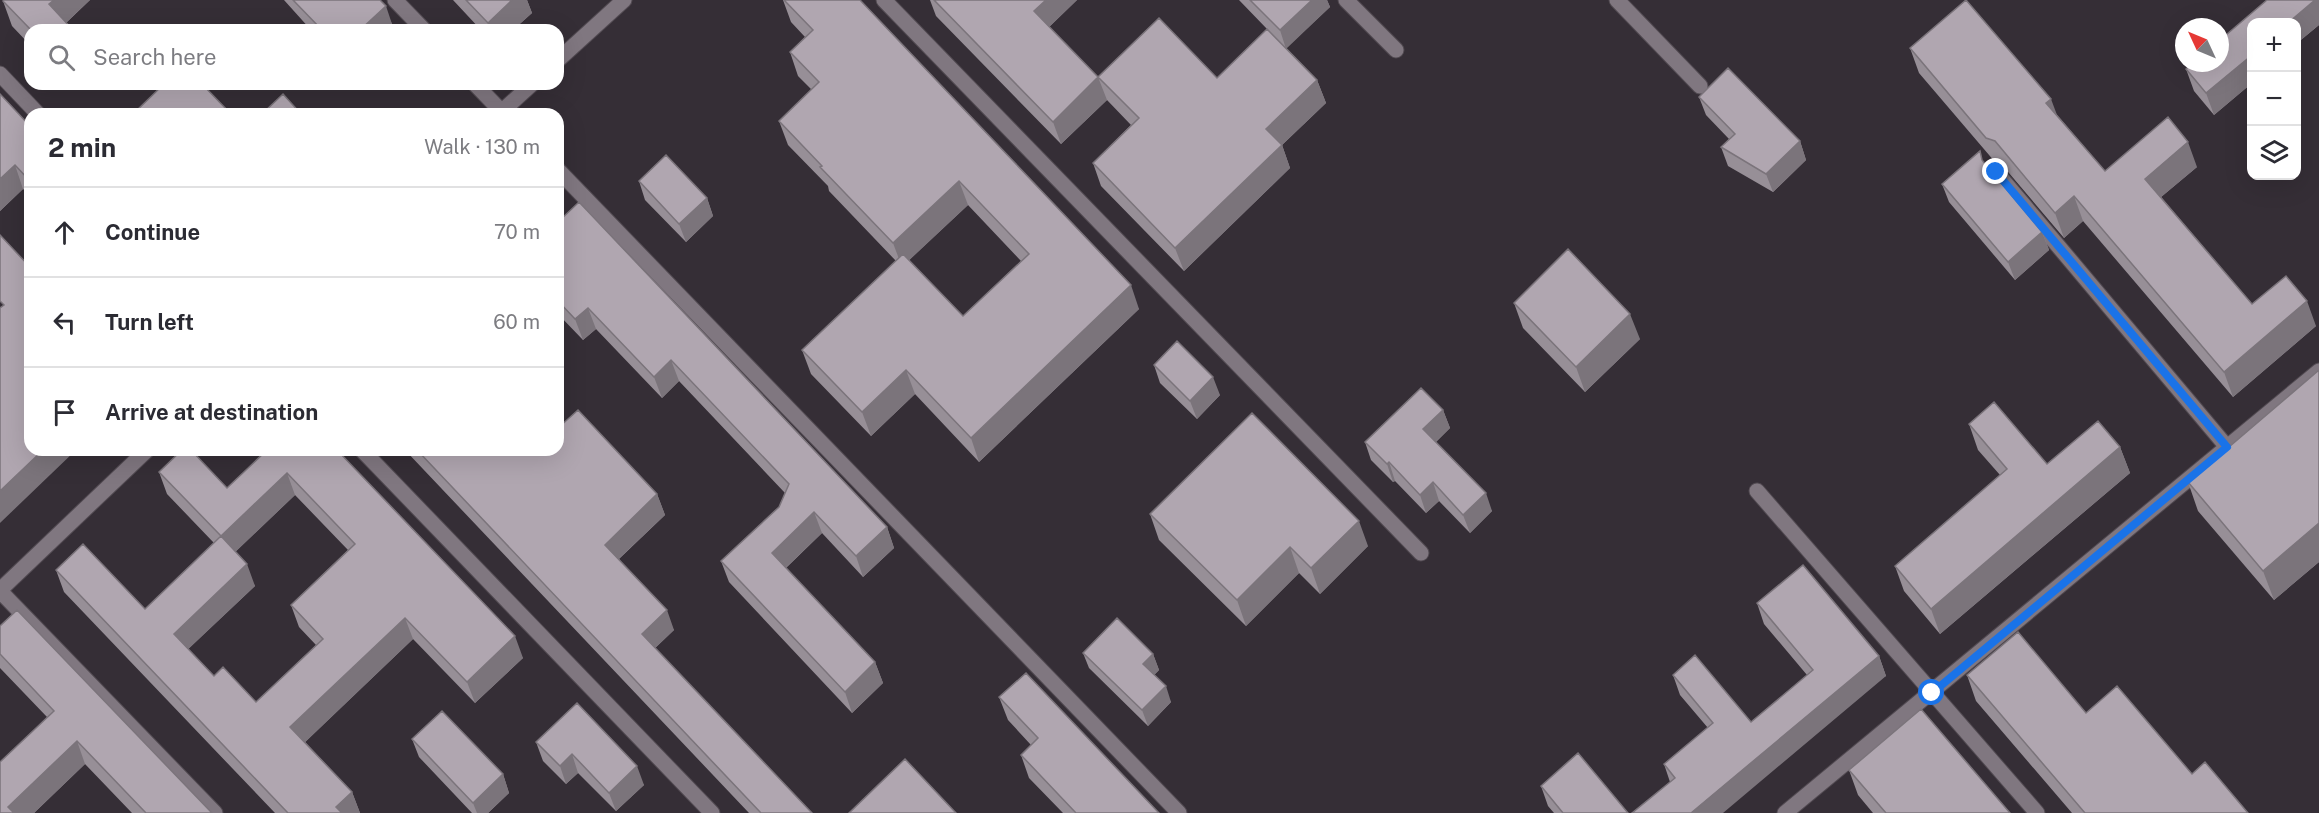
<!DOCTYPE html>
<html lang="en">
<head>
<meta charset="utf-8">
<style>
  body { margin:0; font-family:"Public Sans",sans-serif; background:#f7f7f7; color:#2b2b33 }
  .controls { position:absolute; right:18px; top:18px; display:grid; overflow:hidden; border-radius:12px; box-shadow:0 6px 24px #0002 }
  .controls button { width:54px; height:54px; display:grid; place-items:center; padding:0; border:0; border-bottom:2px solid #e1e1e2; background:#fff; color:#2b2b33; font:30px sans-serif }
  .compass { position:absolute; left:2175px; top:18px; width:54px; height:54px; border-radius:50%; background:#fff; box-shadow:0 6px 24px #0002; rotate:314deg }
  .stop { position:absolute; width:18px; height:18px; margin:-14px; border:4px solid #1a73e8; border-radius:50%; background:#fff }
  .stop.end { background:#1a73e8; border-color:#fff; box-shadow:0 2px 6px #0008 }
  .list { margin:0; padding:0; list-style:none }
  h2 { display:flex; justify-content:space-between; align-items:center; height:78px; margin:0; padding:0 24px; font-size:26px }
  h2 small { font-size:20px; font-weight:400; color:#7c7c81 }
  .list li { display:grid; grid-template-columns:39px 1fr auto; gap:18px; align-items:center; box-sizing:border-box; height:90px; padding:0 24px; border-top:2px solid #e1e1e2 }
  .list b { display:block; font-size:22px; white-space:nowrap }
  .list em { font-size:20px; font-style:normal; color:#7c7c81 }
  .icon { flex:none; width:33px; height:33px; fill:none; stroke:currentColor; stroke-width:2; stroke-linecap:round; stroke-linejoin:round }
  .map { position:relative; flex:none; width:2319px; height:813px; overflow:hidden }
  .search { position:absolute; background:#fff; box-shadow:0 6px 24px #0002; left:24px; top:24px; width:540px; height:66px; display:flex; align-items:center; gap:15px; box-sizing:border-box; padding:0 21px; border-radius:18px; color:#7c7c81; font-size:22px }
  .panel { position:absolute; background:#fff; box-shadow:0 6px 24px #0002; left:24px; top:108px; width:540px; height:348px; border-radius:18px }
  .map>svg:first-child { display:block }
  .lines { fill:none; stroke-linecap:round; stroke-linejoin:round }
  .minor-casing { stroke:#514a51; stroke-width:17 }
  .minor { stroke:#807780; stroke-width:15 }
  .wall { fill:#978f97; fill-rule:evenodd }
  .shaded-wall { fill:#7b747b }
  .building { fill:#b0a6b0; stroke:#7b747b; stroke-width:1.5; fill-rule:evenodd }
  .route { stroke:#1a73e8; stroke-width:8 }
</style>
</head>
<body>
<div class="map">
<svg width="2319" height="813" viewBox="0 0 2319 813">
  <rect width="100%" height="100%" fill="#352e36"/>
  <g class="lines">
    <g class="minor-casing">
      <path id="minor" d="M395,0l29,30
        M884,0l537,553
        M1346,0l50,50
        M1617,0l83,86
        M558,60l66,-60
        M0,74l38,40
        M475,84l29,30
        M499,114l33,-30
        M558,170l621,643
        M1996,172l231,275
        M362,450l350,363
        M1757,491l280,322
        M0,590l147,-140
        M0,591l215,222
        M1785,813l534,-442"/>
    </g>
    <use href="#minor" class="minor"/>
  </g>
  <path class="wall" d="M90,0l-24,23 7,7h-43v15l-18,-19 -9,-25z
    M284,0h96l12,24 -6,6h-75z
    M453,0h74l5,13 -19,17h-32z
    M783,0h77l279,309 -160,153 -64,-68 -44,42 -60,-62 -9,-24 94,-89 -67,-70 -1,-5 -40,-41 -9,-24 33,-31 -14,-14 -8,-24 15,-15 -14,-15zM968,205l53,56 -58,55 -54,-56z
    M930,0h147l-28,27 49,50 119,1 50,-49 -28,-29h88l3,7 -44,41 31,32 9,23 -44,42 8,23 -106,103 -83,-85 -8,-23 38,-38 -24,-25 -46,44 -125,-128z
    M2267,0h52v25l-23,19v-22h-44v61l-38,32 -20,-24 -8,-22 7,-6h27v-23z
    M1910,48l147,67 48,56 92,-4 -36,30 91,107 64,22 -83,71 -150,-176 -19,17 -61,-72 -8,-4 -76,-89z
    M0,94l30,32v69l-7,-6 -23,22z
    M1699,97l101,44 6,19 -33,32 -45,-26 -7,-19 8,-8 -23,-24z
    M1985,163l57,69 7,18 -34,30 -66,-78 -7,-18z
    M639,181l68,17 6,18 -27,26 -41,-42z
    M558,222l329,305 7,21 -31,29 -41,-44 -36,35 89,94 8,21 -31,30 -123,-131 -8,-21 58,-54 6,-14 -106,-112 -17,17 -66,-69 -13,11 -25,-26z
    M1514,303l126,36 -55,53 -62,-64z
    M1154,365l66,30 -23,24 -37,-36z
    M2319,370v192l-45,38 -76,-89 -10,-29z
    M1443,410l7,18 -14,14 56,69 -22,22 -31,-32 -13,12 -31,-32 -2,1 -22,-22 -6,-18z
    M1969,424l78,40 73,-17 10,26 -190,161 -36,-43 -9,-25 105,-91 -22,-25z
    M267,450l256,208 -48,45 -62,-64 -108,103 47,50 8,21h-85l-211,-221 -8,-22 89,39 69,-66 -47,-49 -8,-22 68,16zM295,495l53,55 -57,55 8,22 17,18 -60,57 -42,-26 -26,-27 67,-63 -20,-34z
    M405,450h153l99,44 8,21 -46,44 55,71 -19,18 157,165h-63z
    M1150,514l218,32 -48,48 -21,-21 -53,53 -87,-86z
    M1757,603l122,53 7,20 -216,106 -6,-18 44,-36 -28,-33 -7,-20 78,47 56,-47 -43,-51z
    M0,626l212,187h-80l-47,-49 -51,49h-34l47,-96 -47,-49z
    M1083,653l70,1 6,16 -5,5 17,27 -23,24 -59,-58z
    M1967,675l119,38 106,61 56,39h-176l-96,-112z
    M999,697l160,116h-96l-34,-35 -8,-23 10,-10 -23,-25z
    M577,703l67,82 -28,26 -38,-38 -12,11 -23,-23 -7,-19z
    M412,739l91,35 6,19 -21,20h-16l-53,-56z
    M1849,770l161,43h-137l-15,-18z
    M1541,786l87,27h-74l-6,-7z"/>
  <path class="shaded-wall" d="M54,0h36l-32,30 -9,-26z
    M512,0h15l5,13 -19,17h-23l-2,-7z
    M1046,0h31l-35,34 -8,-23z
    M1312,0h15l3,7 -44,42 -6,-19z
    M2315,0h4v25l-23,19v-22h-7z
    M386,6l6,18 -6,6h-26z
    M2252,55v28l-38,32 -8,-22z
    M1098,77l9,23 -46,44 -8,-22z
    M1317,80l9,23 -44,42 8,23 -106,103 -9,-23 91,-119z
    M2051,99l9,24 -14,-20z
    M1800,141l6,19 -33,32 -7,-18z
    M2188,142l9,25 -43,36 -9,-24z
    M15,165l8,24 -23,22v-32z
    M959,181l9,24 -66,62 -9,-24z
    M2074,196l9,25 -19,17 -9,-25z
    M707,198l6,18 -27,26 -7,-18z
    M2042,232l7,18 -34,30 -7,-18z
    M1131,285l8,24 -160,153 -8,-24z
    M2307,301l9,25 -83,71 -9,-25z
    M588,308l8,21 -13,11 -8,-21z
    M1630,314l10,25 -55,53 -9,-25z
    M671,360l8,21 -17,17 -8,-21z
    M906,370l9,24 -44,42 -9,-24z
    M1213,377l7,18 -23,24 -7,-18z
    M1443,410l7,18 -20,19 -7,-18z
    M2120,447l10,26 -190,161 -9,-25z
    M43,450h33l-76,73v-32z
    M1389,462l6,19 -2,1 -6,-18z
    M287,473l8,22 -66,63 -8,-22z
    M1433,482l6,19 -13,12 -6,-18z
    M1486,493l6,18 -22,22 -7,-18z
    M657,494l8,21 -53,50 -7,-20z
    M814,512l8,21 -43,41 -7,-21z
    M1359,521l9,25 -48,48 -9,-26z
    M2319,523v39l-45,38 -11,-29z
    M887,527l7,21 -31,29 -7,-21z
    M1290,547l9,26 -53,53 -9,-26z
    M247,564l8,22 -74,70 -7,-22z
    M667,610l7,20 -25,24 -7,-20z
    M405,618l8,21 -115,110 -8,-22z
    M515,636l8,22 -48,45 -8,-21z
    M1153,654l6,16 -10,10 -6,-16z
    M1879,656l7,20 -163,137h-32z
    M875,662l8,21 -31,30 -7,-21z
    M1166,686l5,16 -23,24 -6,-16z
    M77,741l8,23 -51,49h-24l-2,-6z
    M572,754l6,19 -12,11 -6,-18z
    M637,766l7,19 -28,26 -7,-18z
    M503,774l6,19 -21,20h-11l-4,-10z
    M352,792l8,21h-22l-2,-6z"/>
  <path class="building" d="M4,0h50l-5,4 24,26h-42l-28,-29z
    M293,0h87l6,6 -26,24h-38z
    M466,0h46l-24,23z
    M784,0h76l271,285 -160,153 -65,-68 -44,42 -60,-62 101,-96 60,62 66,-62 -70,-73 -66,62 -73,-76 2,-1 -43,-45 40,-39 -29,-30 23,-22z
    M934,0h112l-12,11 64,66 -45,45z
    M1250,0h62l-32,30z
    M1966,0l85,99 -5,4 59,68 63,-54 20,25 -43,37 107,125 34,-28 21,25 -83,71 -150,-176 -19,17 -60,-72 -9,-3 -76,-90z
    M2267,0h48l-26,22h-37v33l-46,38 -20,-24 7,-6h27v-23z
    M1159,18l58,60 50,-49 50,51 -51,49 16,16 -107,103 -82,-85 46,-45 -41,-41z
    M1728,68l72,73 -34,33 -45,-27 14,-13 -36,-37z
    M164,84h38l29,30h-98z
    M0,94l30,32v55l-15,-16 -15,14z
    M283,94l18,20h-39z
    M1980,151l2,9 60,72 -34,30 -66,-78z
    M666,155l41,43 -28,26 -40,-43z
    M579,202l308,325 -31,29 -42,-44 -42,41 103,109 -30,30 -124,-131 58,-54 10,-23 -118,-124 -17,17 -66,-69 -13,11 -17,-18v-79z
    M0,235l30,32v183h13l-43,41v-183l4,-3 -4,-4z
    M1568,249l62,65 -54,53 -62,-64z
    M1177,341l36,36 -23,24 -36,-36z
    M2319,370v153l-56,48 -75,-89z
    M1421,388l22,22 -20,19 63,64 -23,22 -30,-33 -13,13 -31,-33 -2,2 -22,-22z
    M1994,402l53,62 51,-43 22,26 -189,162 -36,-43 112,-97 -38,-45z
    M578,410l79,84 -52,51 62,65 -25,24 170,179h-51l-344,-363h141v-22z
    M1252,413l107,108 -48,47 -21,-21 -53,53 -87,-86z
    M182,450h9l36,38 40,-38h70l178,186 -48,46 -62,-64 -115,109 62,65 -16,15 6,6h-54l-232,-243 27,-26 62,65 76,-73 -62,-64zM287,473l68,71 -64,61 32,34 -67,63 -33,-35 -9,9 -40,-42 73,-70 -26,-28z
    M1803,565l76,91 -188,157h-59l43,-35 -11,-14 49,-41 -40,-48 22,-20 56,67 62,-52 -56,-67z
    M17,610l195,203h-66l-69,-72 -69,66 6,6h-14v-51l54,-51 -54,-57v-28z
    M1117,618l36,36 -10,10 23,22 -24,24 -59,-57z
    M2018,632l68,81 31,-27 75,88 13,-12 43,51h-163l-118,-138z
    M1026,673l133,140h-83l-55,-58 17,-17 -39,-41z
    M577,703l60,63 -28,27 -37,-39 -12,12 -24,-24z
    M1921,709l89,104h-124l-37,-43z
    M442,711l61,63 -30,29 -61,-64z
    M1578,753l50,60h-65l-22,-27z
    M905,759l51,54h-107z"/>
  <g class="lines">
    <path class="route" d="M1932,693l295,-246 -231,-275"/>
  </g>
</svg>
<div class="controls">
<button>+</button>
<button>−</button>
<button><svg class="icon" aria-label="layers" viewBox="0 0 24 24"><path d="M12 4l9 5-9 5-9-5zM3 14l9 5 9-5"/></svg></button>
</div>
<svg class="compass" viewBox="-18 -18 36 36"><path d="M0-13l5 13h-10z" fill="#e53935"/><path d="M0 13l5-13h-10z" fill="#7c7c81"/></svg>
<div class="stop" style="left:1932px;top:693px"></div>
<div class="stop end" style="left:1996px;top:172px"></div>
<div class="search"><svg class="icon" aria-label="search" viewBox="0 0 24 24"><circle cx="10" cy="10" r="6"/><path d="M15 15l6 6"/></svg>Search here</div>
<section class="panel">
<h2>2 min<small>Walk · 130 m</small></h2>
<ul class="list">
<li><svg class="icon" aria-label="ahead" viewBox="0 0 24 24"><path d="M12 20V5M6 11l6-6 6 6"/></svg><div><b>Continue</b></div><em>70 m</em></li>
<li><svg class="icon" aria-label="left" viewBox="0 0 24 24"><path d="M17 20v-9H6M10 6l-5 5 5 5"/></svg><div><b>Turn left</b></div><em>60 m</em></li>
<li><svg class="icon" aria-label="arrive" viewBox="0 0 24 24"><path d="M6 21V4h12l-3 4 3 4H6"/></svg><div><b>Arrive at destination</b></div></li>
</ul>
</section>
</div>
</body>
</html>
